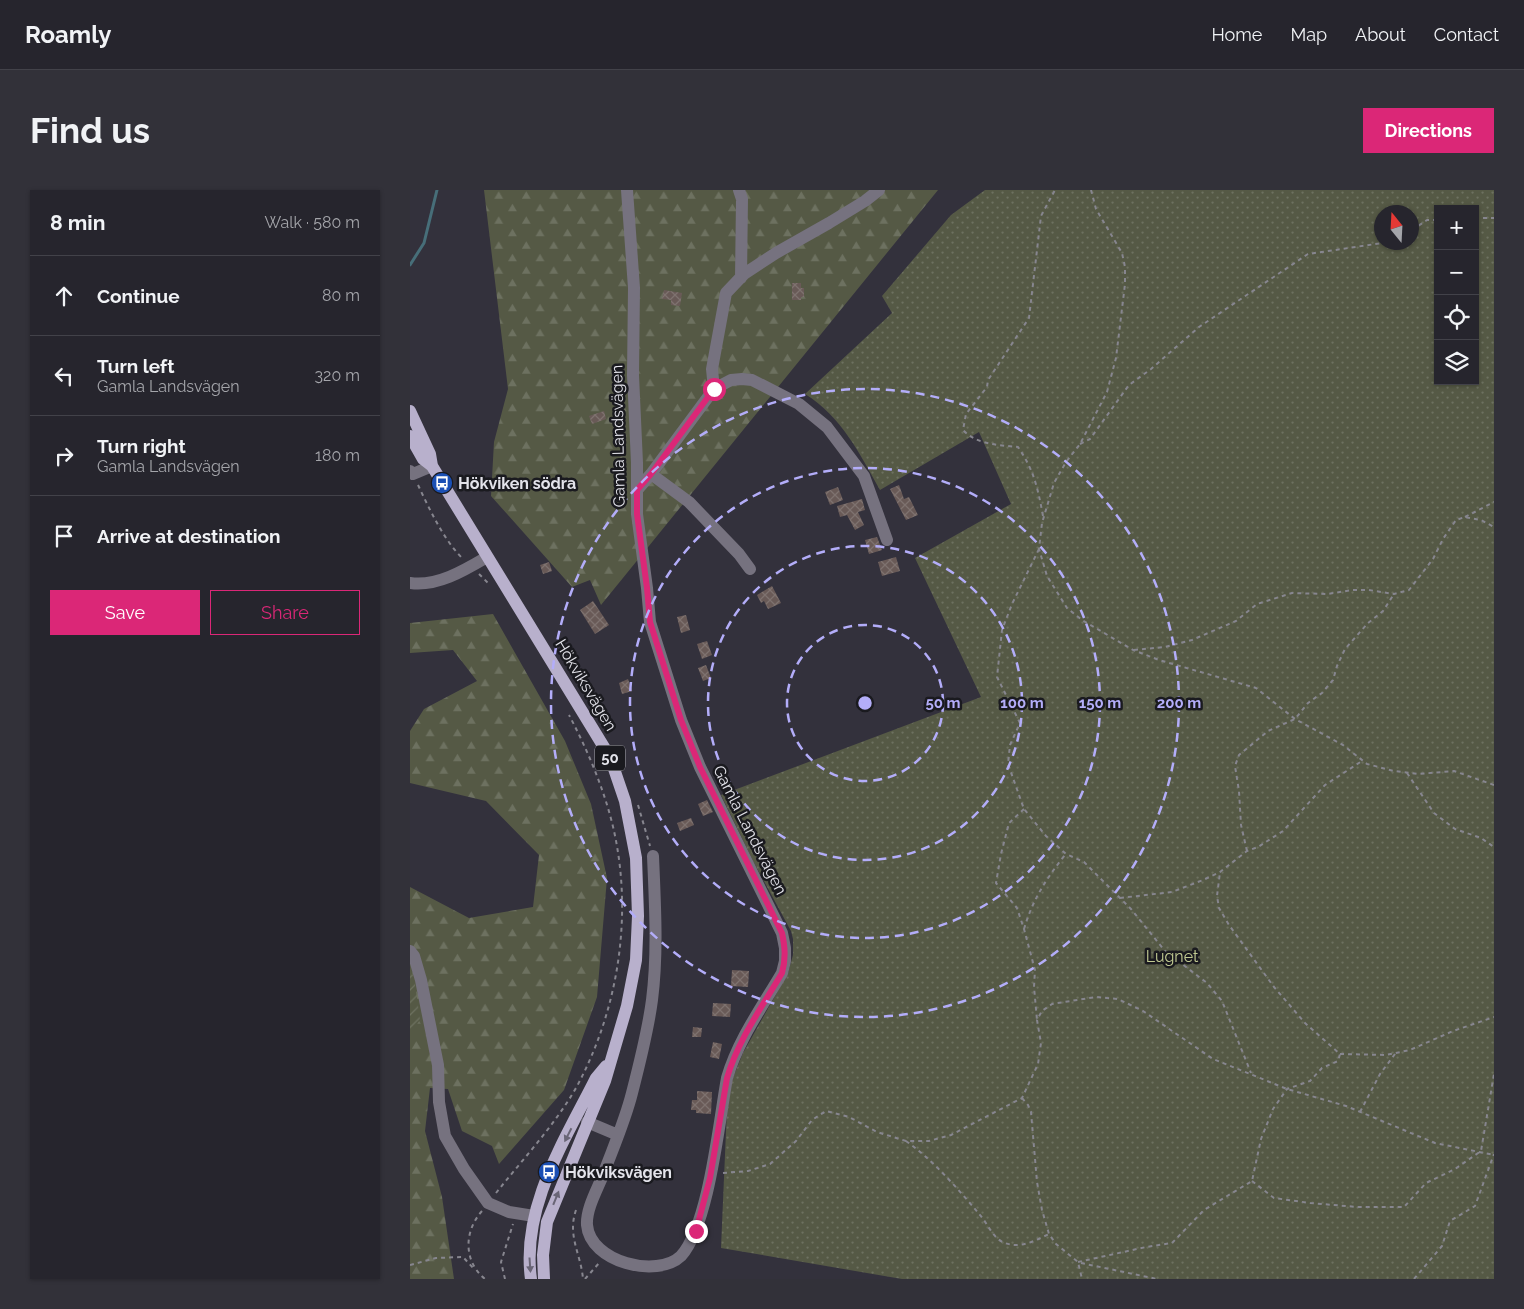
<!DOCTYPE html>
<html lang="en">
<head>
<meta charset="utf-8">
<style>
  body { margin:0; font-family:Raleway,sans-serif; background:#323139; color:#f1f3f6 }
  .controls { position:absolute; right:15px; top:15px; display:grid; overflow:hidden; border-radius:0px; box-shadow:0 1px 4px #0004 }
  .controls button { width:45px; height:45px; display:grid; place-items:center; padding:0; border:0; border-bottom:1px solid #424249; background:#26252d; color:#f1f3f6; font:25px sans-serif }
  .compass { position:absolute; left:964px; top:15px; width:45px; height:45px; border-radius:50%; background:#26252d; box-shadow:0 1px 4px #0004; rotate:342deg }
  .stop { position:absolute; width:15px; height:15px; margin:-11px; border:4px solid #db2777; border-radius:50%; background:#fff }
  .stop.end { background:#db2777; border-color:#fff; box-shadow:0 1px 5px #0008 }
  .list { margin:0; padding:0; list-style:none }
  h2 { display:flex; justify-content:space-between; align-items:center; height:65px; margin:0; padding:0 20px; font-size:21px }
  h2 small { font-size:16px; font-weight:400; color:#a4a5aa }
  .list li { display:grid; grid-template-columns:32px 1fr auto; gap:15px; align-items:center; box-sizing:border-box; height:80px; padding:0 20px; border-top:1px solid #424249 }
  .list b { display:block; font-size:19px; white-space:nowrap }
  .list p { margin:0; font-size:16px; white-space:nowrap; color:#a4a5aa }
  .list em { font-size:16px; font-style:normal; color:#a4a5aa }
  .actions { display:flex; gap:10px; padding:15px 20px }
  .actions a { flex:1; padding:11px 0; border:1px solid #db2777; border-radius:0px; text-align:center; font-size:18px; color:#db2777 }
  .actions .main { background:#db2777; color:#fff }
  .icon { flex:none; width:28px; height:28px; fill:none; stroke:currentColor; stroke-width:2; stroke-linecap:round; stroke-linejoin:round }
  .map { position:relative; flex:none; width:1084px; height:1089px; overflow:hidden; border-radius:0px }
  header { display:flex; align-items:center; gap:30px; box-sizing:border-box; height:70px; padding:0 25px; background:#26252d; border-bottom:1px solid #424249 }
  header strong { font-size:24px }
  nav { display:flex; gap:28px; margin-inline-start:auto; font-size:18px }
  .intro { display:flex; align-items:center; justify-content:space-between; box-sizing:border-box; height:120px; padding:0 30px }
  h1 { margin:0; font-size:35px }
  .button { padding:12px 22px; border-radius:0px; background:#db2777; color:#fff; font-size:18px; font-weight:700 }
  main { display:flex; gap:30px; padding:0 30px }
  aside { flex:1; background:#26252d; border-radius:0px; box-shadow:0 1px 4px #0004 }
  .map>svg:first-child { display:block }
  .forest { fill:url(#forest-firs) }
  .park { fill:url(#park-dots); fill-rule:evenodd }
  .garden { fill:url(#garden-furrows) }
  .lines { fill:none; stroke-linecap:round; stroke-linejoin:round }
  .stream { stroke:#476e79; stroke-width:3 }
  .building { fill:url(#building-cross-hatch) }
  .path { stroke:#87868f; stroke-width:2; stroke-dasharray:4 4; stroke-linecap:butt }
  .minor { stroke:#76727f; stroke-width:12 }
  .major { stroke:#b8b0cc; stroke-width:12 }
  .oneway { fill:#696576 }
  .route { stroke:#db2777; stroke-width:6 }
  .ring { fill:none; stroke:#b3adf9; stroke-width:2.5; stroke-dasharray:9 6 }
  .labels { text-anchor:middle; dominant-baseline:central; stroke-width:5; stroke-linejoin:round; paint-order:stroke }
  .shield { fill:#1a1a1f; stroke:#a7a7ad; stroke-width:1 }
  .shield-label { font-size:15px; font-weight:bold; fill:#e3e3ea }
  .street-label { font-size:16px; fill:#e3e3ea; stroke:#1a1a1f }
  .poi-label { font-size:16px; font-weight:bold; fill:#e3e3ea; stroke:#1a1a1f; text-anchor:start }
  .park-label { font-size:16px; fill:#c2cb92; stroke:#1a1a1f }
  .centre { fill:#b3adf9; stroke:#1a1a1f; stroke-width:2.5 }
  .ring-label { font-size:15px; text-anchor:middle; font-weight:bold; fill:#b3adf9; stroke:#1a1a1f; stroke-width:5; stroke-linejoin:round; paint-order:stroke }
</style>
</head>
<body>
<header>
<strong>Roamly</strong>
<nav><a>Home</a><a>Map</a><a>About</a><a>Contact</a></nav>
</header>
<div class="intro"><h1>Find us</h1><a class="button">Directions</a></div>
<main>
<aside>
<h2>8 min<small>Walk · 580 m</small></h2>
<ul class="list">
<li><svg class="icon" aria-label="ahead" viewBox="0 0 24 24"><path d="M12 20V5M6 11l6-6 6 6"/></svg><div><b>Continue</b></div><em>80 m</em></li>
<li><svg class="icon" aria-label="left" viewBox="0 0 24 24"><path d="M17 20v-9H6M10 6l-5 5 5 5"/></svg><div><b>Turn left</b><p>Gamla Landsvägen</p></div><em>320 m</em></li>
<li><svg class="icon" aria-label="right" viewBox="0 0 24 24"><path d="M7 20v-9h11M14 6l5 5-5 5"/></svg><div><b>Turn right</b><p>Gamla Landsvägen</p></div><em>180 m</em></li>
<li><svg class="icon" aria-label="arrive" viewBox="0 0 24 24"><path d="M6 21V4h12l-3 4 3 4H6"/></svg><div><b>Arrive at destination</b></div></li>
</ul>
<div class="actions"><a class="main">Save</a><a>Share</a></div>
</aside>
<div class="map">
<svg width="1084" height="1089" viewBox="0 0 1084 1089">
  <defs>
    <pattern id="forest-firs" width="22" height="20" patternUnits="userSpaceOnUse" patternTransform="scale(1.25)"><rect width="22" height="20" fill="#555945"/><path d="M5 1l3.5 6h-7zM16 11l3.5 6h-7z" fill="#6d7160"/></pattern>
    <pattern id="park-dots" width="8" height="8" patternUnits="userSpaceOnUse" patternTransform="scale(1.25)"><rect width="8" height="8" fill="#555945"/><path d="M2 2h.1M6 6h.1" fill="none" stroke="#6d7160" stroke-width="1.8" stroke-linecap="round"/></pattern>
    <pattern id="garden-furrows" width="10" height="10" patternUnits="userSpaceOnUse" patternTransform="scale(1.25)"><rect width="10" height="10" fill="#555945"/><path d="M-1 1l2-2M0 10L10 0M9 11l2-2" fill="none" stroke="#6d7160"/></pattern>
    <pattern id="building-cross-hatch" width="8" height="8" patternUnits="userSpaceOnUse" patternTransform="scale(1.25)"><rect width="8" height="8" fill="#695a57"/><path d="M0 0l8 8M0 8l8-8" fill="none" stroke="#7e726f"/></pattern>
  </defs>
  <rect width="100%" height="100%" fill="#33313c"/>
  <path class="forest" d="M74,0h454l-337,415 -11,-25 -18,7 -81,-91 3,-54 14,-53z
    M83,424l72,127 26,63 16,74 -10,119 -33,93 -65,74 -7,-18 -30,-15 -14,-42 -18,-1 -5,43 17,66 12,82h-44v-392l59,31 64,-11 6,-52 -53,-54 -76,-18v-52l14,-22 53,-28 -24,-31 -43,3v-30z"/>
  <path class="park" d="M575,0h509v1089h-592l-181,-31 6,-140 5,-28 11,-27 45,-80 5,-18v-16l-2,-8 -38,-70 -32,-66 260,-98 -66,-139 96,-54 -32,-72 -99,58c-20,-36 -39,-74 -75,-96l87,-81 -10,-17 69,-81zM1028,19h37v172h-37zM972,22h30v30h-30z"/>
  <path class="garden" d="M0,779l4,8 6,43 -10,14z"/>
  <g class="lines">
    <path class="stream" d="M0,75l14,-22 13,-53"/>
  </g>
  <path class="building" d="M382,93h9v5h3v9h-3v3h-9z
    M254,100l18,3 -2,13 -9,-1v-5l-9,-1z
    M194,221l2,8 -14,5 -3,-8z
    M489,295l5,14 5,-2 9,18 -12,5 -16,-31z
    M428,297l5,13 -13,5 -5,-13z
    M452,309l3,11 -7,2 6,13 -9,5 -8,-15 -7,2 -3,-11z
    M467,347l5,13 -13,4 -4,-14z
    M486,367l4,14 -18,5 -4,-14z
    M139,372l3,9 -9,3 -3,-9z
    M362,396l9,17 -13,6 -4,-8 -3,2 -4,-8z
    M183,411l16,24 -14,9 -15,-24z
    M276,425l4,15 -9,3 -4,-16z
    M297,451l5,14 -10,4 -5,-15z
    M296,475l5,13 -8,3 -5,-13z
    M218,489l4,12 -10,3 -3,-11z
    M297,610l6,12 -10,4 -5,-12z
    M281,628l3,7 -14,6 -3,-8z
    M322,780l17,1 -1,16 -17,-1z
    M303,813l18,1 -1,13 -18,-1z
    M283,837l9,1 -1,9h-9z
    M303,852l9,2 -3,15 -9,-2z
    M287,901l15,1 -1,22 -15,-1v-3h-5l1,-10h5z"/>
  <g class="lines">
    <path class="path" d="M681,0l5,19 26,44 3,14v17l-9,74 -9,34 -27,52 -14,18 -12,21 -12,40 -3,26 8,27 20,32 15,12 51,30 26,10 97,28 39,31 48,26 24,19 27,7 24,3 36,-3 40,14
      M1065,28h19
      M1002,40l15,-10h11
      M670,254l10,-5 39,-54 22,-16 48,-42 109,-73 81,-12
      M8,295c12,25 25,54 45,74
      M633,326c-5,-27 -9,-46 -25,-69 -19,-2 -41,-2 -55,-17l3,-16 21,-27 1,-7 41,-62 12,-102 14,-26
      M1055,327l29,-15
      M629,359l-27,55 -10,26 -5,47 23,46 -10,22 -2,19 16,45 22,27 20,18 18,8 47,47 34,42 42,32 15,18 29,72
      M69,384l11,11
      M724,460l31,-3 27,-7 44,-19 21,-17 35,-11 35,1 26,-4h16l25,4 15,-4 24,-31 10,-20 13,-19 9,-3 16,3 13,7
      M997,583l27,40 21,16 26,9 13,9
      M228,615l12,41
      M614,619l-15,14 -8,31 -5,29 21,25 7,21 11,41 -1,17 3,33
      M837,661l-6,-26 -2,-34 -4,-25 4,-11 29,-24 27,-12 13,-16 14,-10 11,-13 4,-14 8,-17 23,-26 15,-12 11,-17
      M710,708l52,-6 31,-12 17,-8 27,-21 11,-4 25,-16 42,-46 37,-24
      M614,739c9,-30 22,-50 41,-74
      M930,864l46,1 24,-5 43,-19 41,-14
      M612,908l6,7 3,7 6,70 5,28 7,24 7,10 22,18 4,17
      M950,922l20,-38 15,-20
      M496,951c27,19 53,49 74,74 8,9 13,24 25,28 16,6 31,-3 44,-9
      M313,983l25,-2 22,-7 26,-23 16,-21 14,-9 23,6 28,15 29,9h23l22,-6 71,-37 16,-34 3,-21 -4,-23 5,-9 10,-7 44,-7 22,2 25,12 70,48 74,30 59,17 89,37 59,12
      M842,991l22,17 36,5 48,4h46l22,-24 29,-14 26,-18 13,-77
      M86,1003c27,-34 58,-67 80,-105 42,-77 57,-171 38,-257 -9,-40 -26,-80 -45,-116
      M166,1020c-9,26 5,44 7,69
      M72,1021c-18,20 -19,50 3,68
      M668,1072l68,-15 26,-4 32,-33 48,-29 9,-42 12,-30 14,-20 23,-8 12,-13 16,-7 2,-7 -35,-31 -31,-36 -45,-62 -10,-17 -2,-12 3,-24
      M671,1073l76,16
      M0,1075l26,-7 27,-1 12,13
      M95,1089l-4,-17 12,-38
      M175,1089l15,-17
      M1004,1089l28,-33 8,-25 25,-15 19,-52"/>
    <path class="minor" d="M217,0l7,98 -1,87 4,88v51l10,74 3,34 31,98 19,47 82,166 3,15v13l-3,12c-20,34 -44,67 -55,105 -8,43 -18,147 -46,178 -24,23 -91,6 -94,-31 -1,-16 10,-35 16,-50 10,-27 22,-54 29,-82 8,-31 16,-62 20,-93 6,-47 3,-96 1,-144
      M329,0l3,9 -1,79
      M304,199l17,-9 11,-1 10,1 47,24 28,23 37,49 23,64
      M0,281l3,3 19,-8
      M241,284l38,28 50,52 11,15
      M227,300l14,-16 63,-85 -2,-20 14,-76 18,-19 32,-21 53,-30 36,-22 14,-11
      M0,393c27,4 55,-13 77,-26
      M0,761l4,5 7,24 17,85 1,37 6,34 19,33 24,34 21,9 25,4
      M177,932l31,13"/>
    <path class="major" d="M0,221l20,43 2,12
      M0,246l13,23 9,7 178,291 15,44 11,57 2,58 -2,44 -9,46 -22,75 -58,141 -4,33 1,24
      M121,1089c-10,-72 34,-139 65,-201l10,-12"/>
  </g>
  <defs><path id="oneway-solid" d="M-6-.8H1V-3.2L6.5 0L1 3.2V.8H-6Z" transform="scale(1.25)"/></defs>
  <g class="oneway">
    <use href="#oneway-solid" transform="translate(158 945) rotate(117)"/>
    <use href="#oneway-solid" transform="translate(146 1008) rotate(-68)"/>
    <use href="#oneway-solid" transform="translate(120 1075) rotate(86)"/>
  </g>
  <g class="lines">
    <path class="route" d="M286,1041l14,-53 17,-100c11,-38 35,-71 55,-105 4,-15 3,-26 0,-40l-82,-166 -19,-47 -31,-98 -3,-34 -10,-74v-24l14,-16 63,-85"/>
  </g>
  <g class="ring">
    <circle cx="455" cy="513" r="78"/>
    <circle cx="455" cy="513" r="157"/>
    <circle cx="455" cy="513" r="235"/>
    <circle cx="455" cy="513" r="314"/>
  </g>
  <defs>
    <g id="bus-disc" transform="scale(1.125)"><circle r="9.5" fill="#1a4fb4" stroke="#1a1a1f"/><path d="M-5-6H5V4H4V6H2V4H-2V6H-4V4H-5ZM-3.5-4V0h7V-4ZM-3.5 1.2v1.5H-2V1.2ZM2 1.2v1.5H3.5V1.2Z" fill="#fff"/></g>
  </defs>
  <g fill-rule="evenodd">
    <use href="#bus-disc" x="32" y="293"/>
    <use href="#bus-disc" x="139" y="982"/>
  </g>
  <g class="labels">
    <rect class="shield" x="185" y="555.5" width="30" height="25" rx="4"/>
    <g class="shield-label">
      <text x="200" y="568">50</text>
    </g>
    <g class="street-label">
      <text transform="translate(208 246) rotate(-91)">Gamla Landsvägen</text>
      <text transform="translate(176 495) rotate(59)">Hökviksvägen</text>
      <text transform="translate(340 640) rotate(63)">Gamla Landsvägen</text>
    </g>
    <g class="poi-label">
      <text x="48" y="293">Hökviken södra</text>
      <text x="155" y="982">Hökviksvägen</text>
    </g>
    <g class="park-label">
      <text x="762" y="766">Lugnet</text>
    </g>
  </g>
  <circle cx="455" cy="513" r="8" class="centre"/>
  <g class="ring-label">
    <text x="533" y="518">50 m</text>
    <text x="612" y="518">100 m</text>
    <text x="690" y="518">150 m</text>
    <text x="769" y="518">200 m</text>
  </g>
</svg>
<div class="controls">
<button>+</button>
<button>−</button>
<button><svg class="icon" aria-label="locate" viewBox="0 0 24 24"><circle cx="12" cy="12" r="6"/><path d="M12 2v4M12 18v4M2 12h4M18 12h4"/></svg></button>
<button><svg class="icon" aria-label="layers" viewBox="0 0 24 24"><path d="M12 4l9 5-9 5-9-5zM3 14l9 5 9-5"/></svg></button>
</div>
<svg class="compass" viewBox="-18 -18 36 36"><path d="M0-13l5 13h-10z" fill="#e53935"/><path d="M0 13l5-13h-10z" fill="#a4a5aa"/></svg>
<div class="stop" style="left:304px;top:199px"></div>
<div class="stop end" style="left:286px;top:1041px"></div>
</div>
</main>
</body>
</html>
